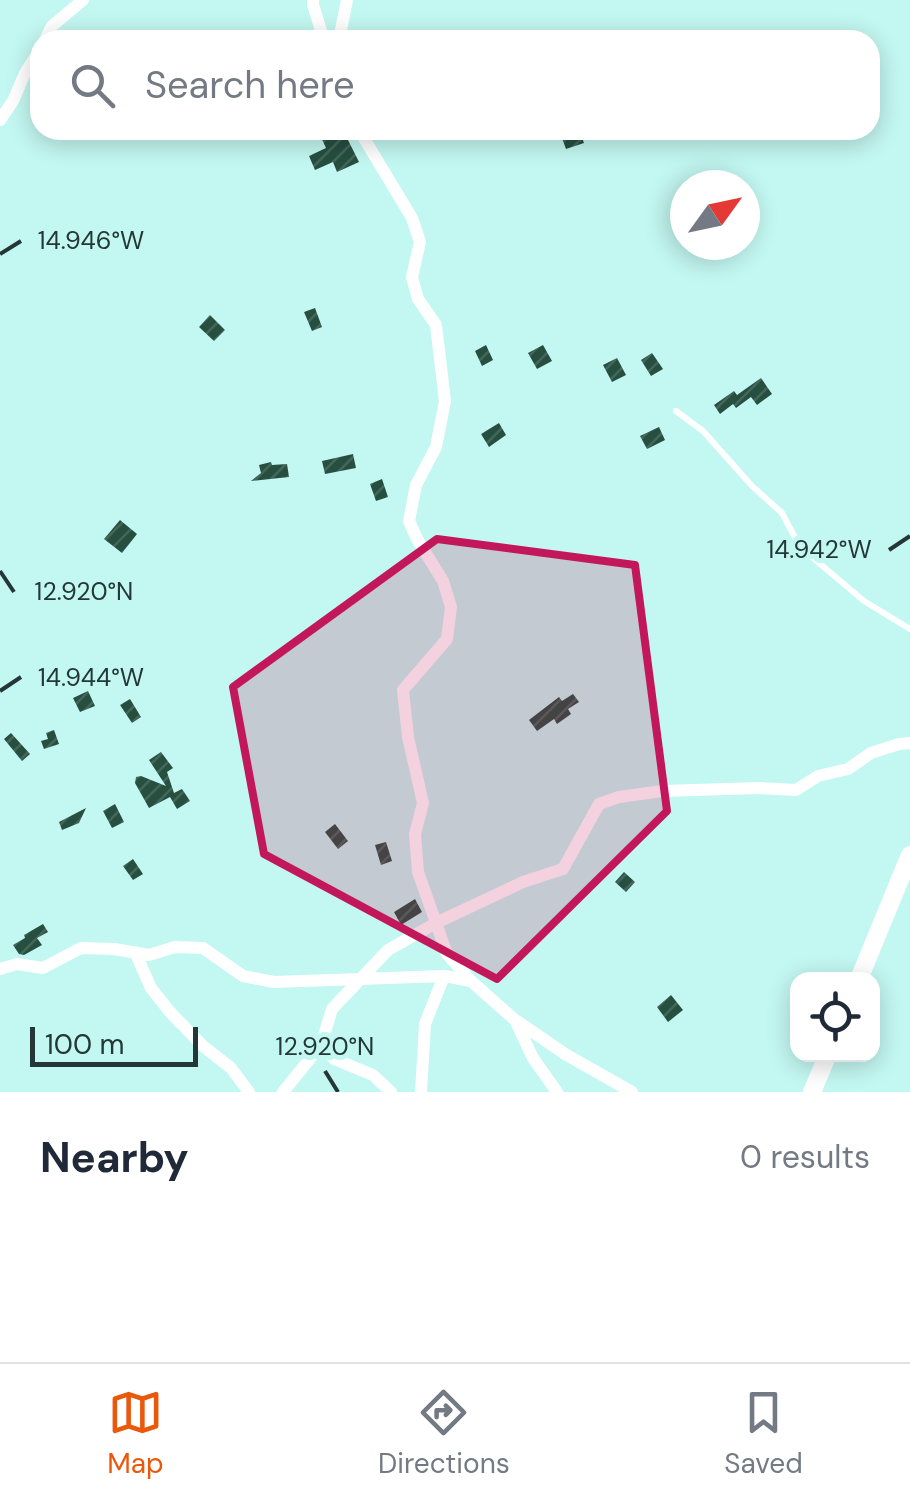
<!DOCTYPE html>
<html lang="en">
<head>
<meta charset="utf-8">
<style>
  body { margin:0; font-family:"DM Sans",sans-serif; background:#f2f2f3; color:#1f2937 }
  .controls { position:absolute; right:30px; bottom:30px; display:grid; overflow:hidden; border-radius:20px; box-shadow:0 5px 25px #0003 }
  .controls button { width:90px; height:90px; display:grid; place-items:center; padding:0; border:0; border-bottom:2px solid #e0e1e3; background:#fff; color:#1f2937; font:50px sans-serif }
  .compass { position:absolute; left:670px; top:170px; width:90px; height:90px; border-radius:50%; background:#fff; box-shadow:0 5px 25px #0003; rotate:57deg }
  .scale { position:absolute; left:30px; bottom:25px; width:168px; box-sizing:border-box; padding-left:10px; border:5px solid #233836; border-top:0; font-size:28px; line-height:35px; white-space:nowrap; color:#233836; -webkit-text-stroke:8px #c3f7f1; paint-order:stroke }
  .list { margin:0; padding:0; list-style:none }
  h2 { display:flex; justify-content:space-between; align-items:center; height:130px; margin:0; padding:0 40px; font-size:42px }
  h2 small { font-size:32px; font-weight:400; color:#747a83 }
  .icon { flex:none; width:55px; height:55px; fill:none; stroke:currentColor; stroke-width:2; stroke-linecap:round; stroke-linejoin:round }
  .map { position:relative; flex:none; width:910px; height:1092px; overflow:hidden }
  .search { position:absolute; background:#fff; box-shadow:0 5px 25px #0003; left:30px; right:30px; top:30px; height:110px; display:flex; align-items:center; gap:25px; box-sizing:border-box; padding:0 35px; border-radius:30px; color:#747a83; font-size:38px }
  .sheet { height:270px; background:#fff }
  nav { display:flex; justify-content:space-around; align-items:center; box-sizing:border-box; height:140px; border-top:2px solid #e0e1e3; background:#fff; font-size:28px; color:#747a83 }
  nav a { display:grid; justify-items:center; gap:5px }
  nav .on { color:#ea580c }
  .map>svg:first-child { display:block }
  .building { fill:url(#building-hatch) }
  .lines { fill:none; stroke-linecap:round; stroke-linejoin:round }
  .lane { stroke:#fff; stroke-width:6 }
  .street { stroke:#fff; stroke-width:12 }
  .secondary { stroke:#fff; stroke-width:18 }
  .marked { fill:#c2185b; fill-opacity:0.2; stroke:#c2185b; stroke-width:8; stroke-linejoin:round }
  .ticks { fill:none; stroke:#233836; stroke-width:4 }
  .ticks-label { font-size:25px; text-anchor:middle; fill:#233836; stroke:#c3f7f1; stroke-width:10; stroke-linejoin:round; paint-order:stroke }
</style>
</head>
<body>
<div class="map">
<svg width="910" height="1092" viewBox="0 0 910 1092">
  <defs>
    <pattern id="building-hatch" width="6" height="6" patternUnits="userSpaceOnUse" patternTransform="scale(2.5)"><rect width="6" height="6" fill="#264f40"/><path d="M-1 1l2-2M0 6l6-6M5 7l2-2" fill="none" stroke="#44665a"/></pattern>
  </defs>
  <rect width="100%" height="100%" fill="#c3f7f1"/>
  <path class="building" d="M331,130h12l16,32 -22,10 -4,-10 -18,8 -6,-14 17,-8 -6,-13z
    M559,130h20l5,13 -18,6z
    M315,308l7,19 -10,4 -8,-19z
    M210,315l15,15 -11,11 -15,-14z
    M486,345l7,15 -11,6 -7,-15z
    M543,345l9,16 -15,8 -9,-16z
    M652,353l11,16 -12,7 -10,-16z
    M617,358l9,17 -14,7 -9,-17z
    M761,378l11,16 -15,11 -6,-8 -15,11 -3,-4 -13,10 -6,-9 20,-14 3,4z
    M499,423l7,12 -17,12 -8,-13z
    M659,427l6,13 -18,9 -7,-13z
    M353,454l3,14 -31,6 -3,-13z
    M271,462l1,3 15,-1 2,13 -38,4 10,-8 -2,-8z
    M382,479l6,18 -12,4 -6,-17z
    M120,520l17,14 -15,19 -18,-14z
    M88,691l7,15 -15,6 -7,-14z
    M573,694l6,8 -11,7 3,5 -14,10 -3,-5 -17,12 -8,-11 30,-23 3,4z
    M130,699l11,18 -9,6 -12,-18z
    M54,730l5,14 -15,5 -3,-8 7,-2 -2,-6z
    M11,733l19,21 -8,7 -18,-22z
    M161,752l12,16 -6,4 7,21 8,-4 8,12 -13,8 -7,-12 -21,11 -14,-25 1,-6 5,-1 25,10 -17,-26z
    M115,804l9,18 -12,6 -9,-17z
    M86,808l-7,15 -17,7 -3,-8z
    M335,824l13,17 -10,8 -13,-17z
    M386,842l6,19 -11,4 -6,-20z
    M133,859l10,15 -10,6 -10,-14z
    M624,872l11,10 -9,10 -11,-10z
    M415,899l7,13 -21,13 -7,-13z
    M43,924l5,8 -11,6 5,7 -18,10 -5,-1 -6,-9 12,-7 -1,-3z
    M671,995l12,15 -15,12 -11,-15z"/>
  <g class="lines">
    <path class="lane" d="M676,411l27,20 49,55 30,27 18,34 64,54 46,28"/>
    <path class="street" d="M313,0v5l11,35
      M45,40l7,-14 31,-26
      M339,40l8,-40
      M0,120l13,-19 12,-28 15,-23
      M359,130l53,88 8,24 -8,35 6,22 18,26 9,76 -9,46 -20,38 -7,36 8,18 26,42 8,26 -4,32 -44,51 5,47 15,66 -8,31 3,38 29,82 24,27 44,39 18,38 24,34
      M135,952l16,36 19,24 33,34 28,22 18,24
      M0,969l17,-5 26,4 38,-20 33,1 35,6 26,-8 28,1 40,28 31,6 170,-6 27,5
      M517,1021l48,33 67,38
      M321,1045l13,14 39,16 18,17
      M283,1092l38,-47 11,-36 56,-59 48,-27 87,-41 40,-13 36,-65 20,-7 43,-6 97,-3 37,2 22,-14 30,-7 23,-16 28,-9 11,-1
      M421,1092l4,-68 19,-48"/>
    <path class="secondary" d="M859,979l51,-124
      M812,1092l16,-38"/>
  </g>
  <path class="marked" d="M437,539l198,26 32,246 -170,168 -233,-125 -31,-167z"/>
  <path class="ticks" d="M0,254l21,-13M889,550l21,-14M0,571l14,21M0,691l21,-14M325,1071l13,21"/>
  <g class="ticks-label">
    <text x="91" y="249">14.946°W</text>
    <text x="819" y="558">14.942°W</text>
    <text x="84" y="600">12.920°N</text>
    <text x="91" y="686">14.944°W</text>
    <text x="325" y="1055">12.920°N</text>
  </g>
</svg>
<div class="controls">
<button><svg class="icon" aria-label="locate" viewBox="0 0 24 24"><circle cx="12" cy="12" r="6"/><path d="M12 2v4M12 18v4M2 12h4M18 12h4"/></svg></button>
</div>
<svg class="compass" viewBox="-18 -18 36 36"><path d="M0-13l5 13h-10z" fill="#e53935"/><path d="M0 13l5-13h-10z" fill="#747a83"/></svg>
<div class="scale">100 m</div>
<div class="search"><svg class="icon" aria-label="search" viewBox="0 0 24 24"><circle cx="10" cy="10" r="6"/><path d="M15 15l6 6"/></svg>Search here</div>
</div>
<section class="sheet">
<h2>Nearby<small>0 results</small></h2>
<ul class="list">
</ul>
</section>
<nav>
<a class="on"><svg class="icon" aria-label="map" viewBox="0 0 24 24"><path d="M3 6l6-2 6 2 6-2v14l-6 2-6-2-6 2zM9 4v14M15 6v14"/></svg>Map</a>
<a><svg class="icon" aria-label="directions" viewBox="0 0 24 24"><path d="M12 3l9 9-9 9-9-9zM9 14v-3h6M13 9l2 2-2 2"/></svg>Directions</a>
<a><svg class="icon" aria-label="saved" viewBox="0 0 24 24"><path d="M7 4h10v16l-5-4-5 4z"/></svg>Saved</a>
</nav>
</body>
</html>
